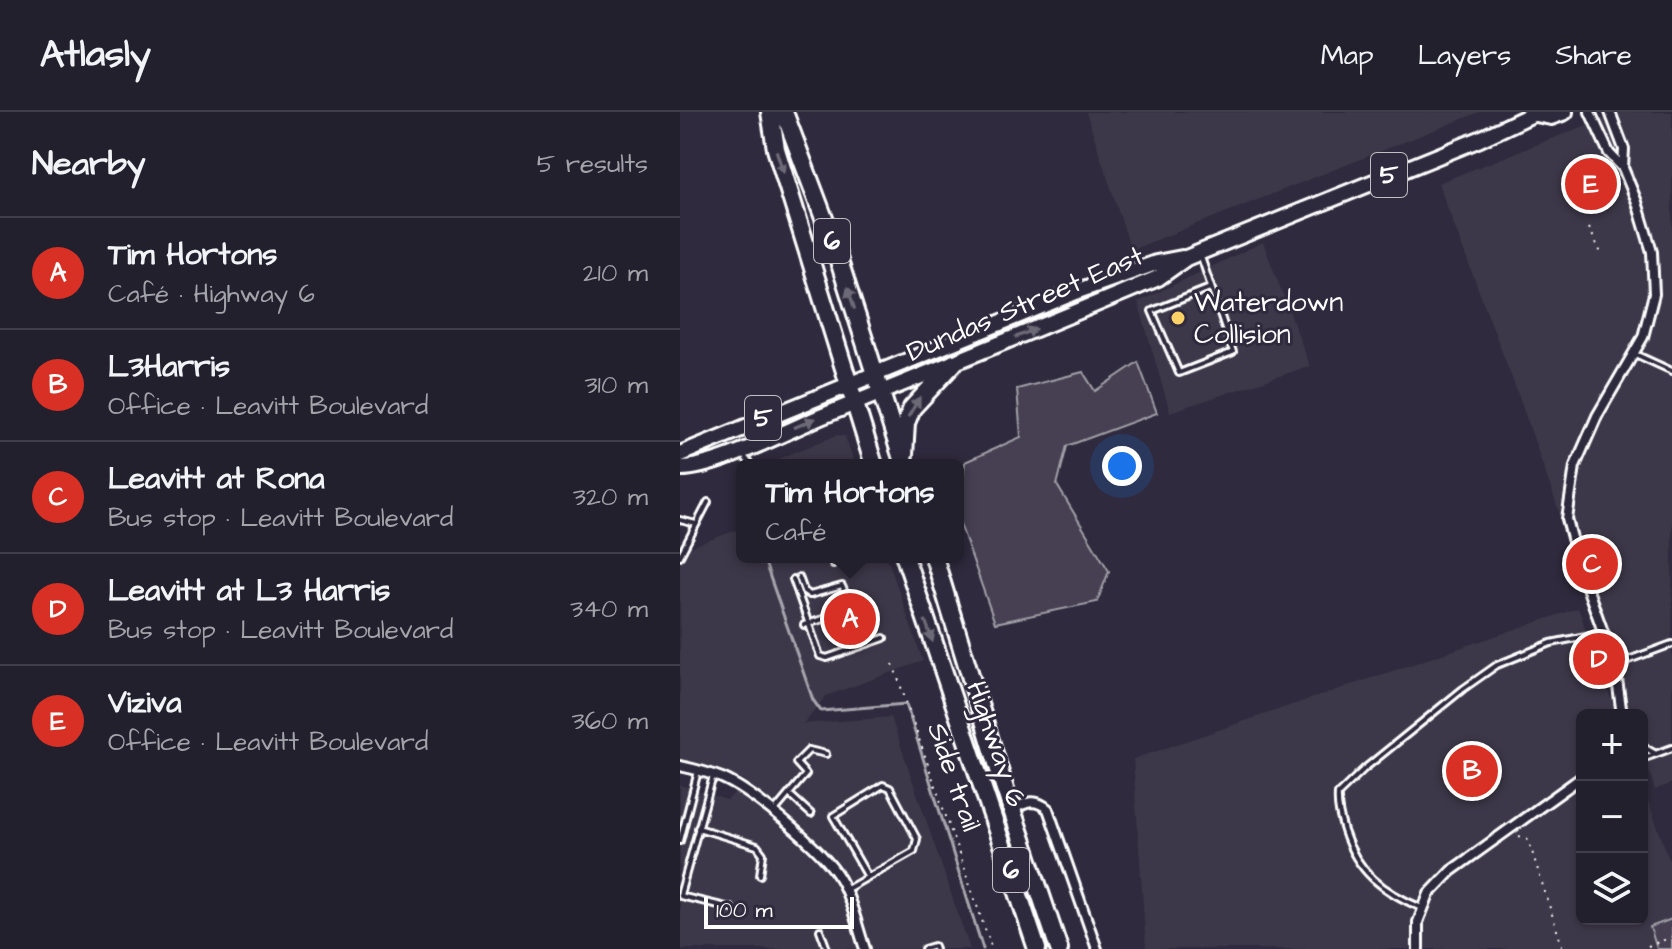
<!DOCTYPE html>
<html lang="en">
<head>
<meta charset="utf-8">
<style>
  body { margin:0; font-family:"Architects Daughter",sans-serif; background:#2f2d3a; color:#f1f3f6 }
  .controls { position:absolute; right:24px; bottom:24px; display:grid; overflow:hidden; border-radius:12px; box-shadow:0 2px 6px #0004 }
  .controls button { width:72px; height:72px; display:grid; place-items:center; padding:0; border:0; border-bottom:2px solid #403e4a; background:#23202e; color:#f1f3f6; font:40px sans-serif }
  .scale { position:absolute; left:24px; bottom:20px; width:150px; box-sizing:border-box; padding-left:8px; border:4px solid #fff; border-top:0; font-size:22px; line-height:28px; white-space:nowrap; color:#fff; -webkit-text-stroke:6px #2f2a3d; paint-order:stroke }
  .you { position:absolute; left:442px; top:354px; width:28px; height:28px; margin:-20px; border:6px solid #fff; border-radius:50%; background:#1a73e8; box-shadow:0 0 0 12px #1a73e833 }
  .badge { display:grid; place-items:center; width:52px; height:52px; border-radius:50%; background:#d93025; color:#fff; font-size:26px; font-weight:700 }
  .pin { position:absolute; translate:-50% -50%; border:4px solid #fff; box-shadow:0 2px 8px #0006 }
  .popup { position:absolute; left:56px; top:347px; width:228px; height:104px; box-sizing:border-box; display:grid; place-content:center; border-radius:12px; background:#23202e; filter:drop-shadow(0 2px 6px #0005); font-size:26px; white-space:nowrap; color:#a3a3aa }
  .popup b { font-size:30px; color:#f1f3f6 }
  .popup::after { content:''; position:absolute; left:50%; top:100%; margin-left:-16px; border:16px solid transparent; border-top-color:#23202e }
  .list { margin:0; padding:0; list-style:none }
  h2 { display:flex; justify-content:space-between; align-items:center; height:104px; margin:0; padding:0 32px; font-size:34px }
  h2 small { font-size:26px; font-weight:400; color:#a3a3aa }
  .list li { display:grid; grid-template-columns:52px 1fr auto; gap:24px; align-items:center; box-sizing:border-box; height:112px; padding:0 32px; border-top:2px solid #403e4a }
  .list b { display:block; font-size:30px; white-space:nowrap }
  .list p { margin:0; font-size:26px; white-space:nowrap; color:#a3a3aa }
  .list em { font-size:26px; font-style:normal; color:#a3a3aa }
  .icon { flex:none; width:44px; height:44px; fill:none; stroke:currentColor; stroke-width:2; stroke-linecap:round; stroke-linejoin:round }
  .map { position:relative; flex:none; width:992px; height:837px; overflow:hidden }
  header { display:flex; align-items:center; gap:48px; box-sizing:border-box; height:112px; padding:0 40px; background:#23202e; border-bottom:2px solid #403e4a }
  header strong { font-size:38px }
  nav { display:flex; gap:44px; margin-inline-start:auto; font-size:28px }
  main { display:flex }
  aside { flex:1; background:#23202e }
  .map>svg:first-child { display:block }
  .built { fill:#3c3749 }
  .green { fill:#464152; stroke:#a2a0a8; stroke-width:2 }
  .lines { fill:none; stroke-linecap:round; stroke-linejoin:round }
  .stream { stroke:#a7a6ad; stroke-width:3 }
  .lane-casing { stroke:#fff; stroke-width:10 }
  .street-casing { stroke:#fff; stroke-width:14 }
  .primary-casing { stroke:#fff; stroke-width:20 }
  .highway-casing { stroke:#fff; stroke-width:22 }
  .path { stroke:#fff; stroke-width:2; stroke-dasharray:2 6; stroke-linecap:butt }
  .lane { stroke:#2f2a3d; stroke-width:4 }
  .street { stroke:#2f2a3d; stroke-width:8 }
  .primary { stroke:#2f2a3d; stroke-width:14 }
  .highway { stroke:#2f2a3d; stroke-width:16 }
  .oneway { fill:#6d6a77 }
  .poi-dot { fill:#ffd166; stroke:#2f2a3d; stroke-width:3 }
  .labels { text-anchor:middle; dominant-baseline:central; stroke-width:6; stroke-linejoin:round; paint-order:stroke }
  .shield { fill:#2f2a3d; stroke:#c1bfc5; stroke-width:2 }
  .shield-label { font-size:26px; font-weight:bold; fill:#fff }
  .poi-label { font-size:28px; fill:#fff; stroke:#2f2a3d; text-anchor:start }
  .street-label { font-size:28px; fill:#fff; stroke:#2f2a3d }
</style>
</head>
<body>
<header>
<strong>Atlasly</strong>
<nav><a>Map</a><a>Layers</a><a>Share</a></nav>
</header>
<main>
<aside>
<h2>Nearby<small>5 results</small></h2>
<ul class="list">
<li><span class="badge">A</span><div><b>Tim Hortons</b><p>Café · Highway 6</p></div><em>210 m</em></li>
<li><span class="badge">B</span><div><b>L3Harris</b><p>Office · Leavitt Boulevard</p></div><em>310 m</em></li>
<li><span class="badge">C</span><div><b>Leavitt at Rona</b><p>Bus stop · Leavitt Boulevard</p></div><em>320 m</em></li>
<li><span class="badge">D</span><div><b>Leavitt at L3 Harris</b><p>Bus stop · Leavitt Boulevard</p></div><em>340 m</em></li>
<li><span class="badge">E</span><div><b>Viziva</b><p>Office · Leavitt Boulevard</p></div><em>360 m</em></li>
</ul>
</aside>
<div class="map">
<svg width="992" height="837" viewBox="0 0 992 837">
  <rect width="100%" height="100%" fill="#2f2a3d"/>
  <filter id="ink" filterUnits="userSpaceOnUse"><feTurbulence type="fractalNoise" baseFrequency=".0125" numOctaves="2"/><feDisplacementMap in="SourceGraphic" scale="16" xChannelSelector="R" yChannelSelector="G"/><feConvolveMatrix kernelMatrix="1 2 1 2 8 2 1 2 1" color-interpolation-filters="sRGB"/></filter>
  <g filter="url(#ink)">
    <path class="built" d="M406,0h394l-349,138z
      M940,0h52v671l-17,7 -13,-40v-35h-12l-111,-318 -81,-214z
      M583,130l47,124 -140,46 -32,-110z
      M157,323l8,1 10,29h-92z
      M62,416v29h145l36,104 -97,35 -23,28 88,-7 79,232h-290v-164l47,15 20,-19 -67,-19v-211z
      M898,496l39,107h-35v204h60v-135l30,83v82h-526l-13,-190z"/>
    <path class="green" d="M458,250l19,51 -90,33 -10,39 52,86 -12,31 -102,21 -37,-105 7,-56 56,-25 -4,-48 66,-17 12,19z
      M992,807v30h-15l-7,-22z"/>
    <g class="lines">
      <path class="stream" d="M83,445l50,143 8,11 85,-7 77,245"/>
      <g class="lane-casing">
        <path id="lane" d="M520,142l33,98 -54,21 -27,-62 58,-23
          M955,242l37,17
          M64,344l7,9
          M0,408l16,4
          M0,444l28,-54
          M151,445l2,7
          M119,465l5,14 6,4 32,-9 8,18 -5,8 -41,13
          M113,467l27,77 7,2 57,-20
          M935,553l57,-21
          M962,634l14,8
          M962,647l30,-11
          M109,682l17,-20 -10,-11 13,-13 17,4
          M94,700l15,-18 22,20
          M18,716l59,18 6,8 -3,21
          M0,729l18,-70
          M167,777l67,-38 3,-12 -27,-51 -7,-3 -50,31 35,61
          M0,783l33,-119
          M0,784l51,12
          M742,796c-39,-16 -65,-36 -78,-77 -4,-13 -7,-24 -6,-37l26,-25 99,-80 34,-24 54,-22 50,-10
          M140,818l7,19
          M244,837l10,-3 1,3"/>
      </g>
      <g class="street-casing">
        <path id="street" d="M910,0l19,41 14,15 14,34 15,50 2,42 -11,43 -46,79 -22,50 -8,53 12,46 36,100 7,50
          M930,0l14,37 -1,19
          M0,654c14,3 29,7 42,12 30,13 102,72 118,101 12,21 17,47 25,70
          M333,697c14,-7 22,-11 35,0l49,140
          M738,837v-27l11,-28 22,-23 131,-94"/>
      </g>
      <g class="primary-casing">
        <path id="primary" d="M856,2l15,3 14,-5
          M0,342l398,-163 78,-28 26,-5
          M0,356c35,1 108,-38 143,-52 112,-46 224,-91 335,-138l28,-20 294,-119 57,-27"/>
      </g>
      <g class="highway-casing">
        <path id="highway" d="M90,0l6,37 98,316
          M104,0l50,133 70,220
          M224,343l2,-32 6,-15 42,-45
          M225,445l132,392
          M254,445l70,229 55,163"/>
      </g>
      <path class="path" d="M909,116l12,25
        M213,552l99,285
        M839,724l9,3 35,110
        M968,834l24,-9"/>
      <use href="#lane" class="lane"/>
      <use href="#street" class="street"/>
      <use href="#primary" class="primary"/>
      <use href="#highway" class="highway"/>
    </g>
    <defs><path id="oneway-solid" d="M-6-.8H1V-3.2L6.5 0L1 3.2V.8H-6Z" transform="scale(2)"/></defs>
    <g class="oneway">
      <use href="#oneway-solid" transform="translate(100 50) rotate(72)"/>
      <use href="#oneway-solid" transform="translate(171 186) rotate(-108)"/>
      <use href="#oneway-solid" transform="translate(346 221) rotate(-22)"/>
      <use href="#oneway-solid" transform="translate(234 295) rotate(-59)"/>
      <use href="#oneway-solid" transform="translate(125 311) rotate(-23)"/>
      <use href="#oneway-solid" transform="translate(249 519) rotate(71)"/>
    </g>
  </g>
  <circle class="poi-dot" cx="498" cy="206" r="8"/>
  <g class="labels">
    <g class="shield">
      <rect x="691" y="41" width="36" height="44" rx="6"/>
      <rect x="134" y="107" width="36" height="44" rx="6"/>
      <rect x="65" y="284" width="36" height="44" rx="6"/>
      <rect x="313" y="736" width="36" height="44" rx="6"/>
    </g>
    <g class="shield-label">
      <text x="709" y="63">5</text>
      <text x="152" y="129">6</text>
      <text x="83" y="306">5</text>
      <text x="331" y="758">6</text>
    </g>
    <g class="poi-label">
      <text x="514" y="190">Waterdown<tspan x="514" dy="32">Collision</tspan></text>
    </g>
    <g class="street-label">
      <text transform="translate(345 192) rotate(-23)">Dundas Street East</text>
      <text transform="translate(316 632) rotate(71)">Highway 6</text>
      <text transform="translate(274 665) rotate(71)">Side trail</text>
    </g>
  </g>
</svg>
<div class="controls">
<button>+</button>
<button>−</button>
<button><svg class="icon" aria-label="layers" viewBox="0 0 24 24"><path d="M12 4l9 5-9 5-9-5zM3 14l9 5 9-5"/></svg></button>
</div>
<div class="scale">100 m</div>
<div class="you"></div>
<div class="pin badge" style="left:170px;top:507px">A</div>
<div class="popup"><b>Tim Hortons</b>Café</div>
<div class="pin badge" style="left:792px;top:659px">B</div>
<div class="pin badge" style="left:912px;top:452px">C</div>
<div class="pin badge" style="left:919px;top:547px">D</div>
<div class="pin badge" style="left:911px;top:72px">E</div>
</div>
</main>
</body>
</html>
